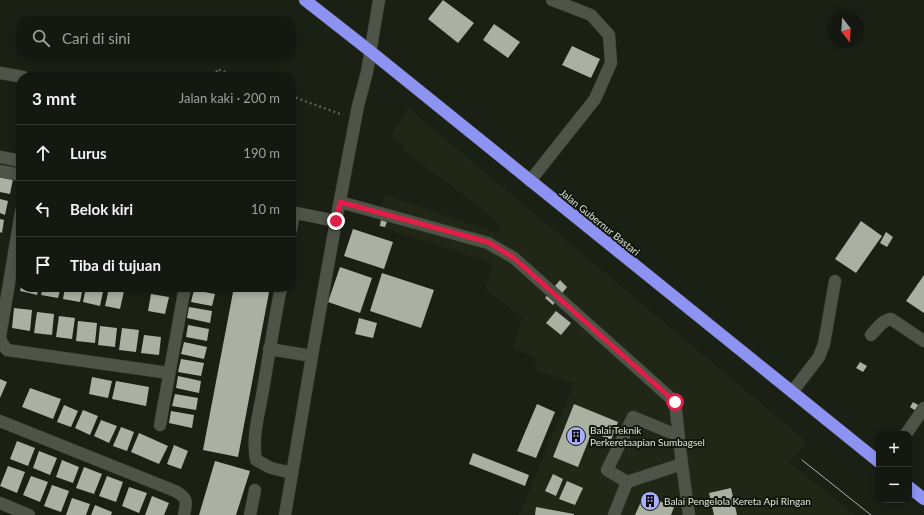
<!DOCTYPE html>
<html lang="id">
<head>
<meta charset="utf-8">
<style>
  body { margin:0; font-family:Lato,sans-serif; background:#21251e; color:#f1f3f6 }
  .controls { position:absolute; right:12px; bottom:12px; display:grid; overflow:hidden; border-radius:8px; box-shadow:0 2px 6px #0003 }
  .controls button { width:36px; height:36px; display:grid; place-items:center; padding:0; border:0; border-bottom:1px solid #333730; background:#141810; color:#f1f3f6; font:20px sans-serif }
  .compass { position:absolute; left:828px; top:12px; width:36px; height:36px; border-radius:50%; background:#141810; box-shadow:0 2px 6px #0003; rotate:163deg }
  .stop { position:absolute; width:12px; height:12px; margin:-9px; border:3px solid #e11d48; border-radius:50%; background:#fff }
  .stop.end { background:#e11d48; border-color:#fff; box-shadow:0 1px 4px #0008 }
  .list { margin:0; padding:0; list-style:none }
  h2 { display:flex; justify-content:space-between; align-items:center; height:52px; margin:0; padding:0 16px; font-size:17px }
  h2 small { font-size:13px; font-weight:400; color:#9da09f }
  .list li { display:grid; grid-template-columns:26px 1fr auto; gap:12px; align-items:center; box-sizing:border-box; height:56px; padding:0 16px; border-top:1px solid #333730 }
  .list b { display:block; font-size:15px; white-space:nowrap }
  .list em { font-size:13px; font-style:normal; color:#9da09f }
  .icon { flex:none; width:22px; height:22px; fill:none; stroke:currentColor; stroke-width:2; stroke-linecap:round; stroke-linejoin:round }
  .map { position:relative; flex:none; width:924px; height:515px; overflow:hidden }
  .search { position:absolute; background:#141810; box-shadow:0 2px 6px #0003; left:16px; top:16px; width:280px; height:44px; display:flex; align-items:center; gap:10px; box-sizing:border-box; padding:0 14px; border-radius:16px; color:#9da09f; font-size:15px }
  .panel { position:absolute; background:#141810; box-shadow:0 2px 6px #0003; left:16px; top:72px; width:280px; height:220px; border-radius:16px }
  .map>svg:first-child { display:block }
  .built { fill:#202716 }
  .building { fill:#aab1a2 }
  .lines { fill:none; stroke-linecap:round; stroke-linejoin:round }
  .minor-casing { stroke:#363a32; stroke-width:13 }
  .highway-casing { stroke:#363a32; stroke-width:13 }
  .path { stroke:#5b6056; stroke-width:2.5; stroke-dasharray:2 3; stroke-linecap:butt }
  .minor { stroke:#4e5447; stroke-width:12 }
  .highway { stroke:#8c93f3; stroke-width:12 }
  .tram { stroke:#afb3ab; stroke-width:1 }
  .route { stroke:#e11d48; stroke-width:5 }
  .labels { text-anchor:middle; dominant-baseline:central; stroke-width:4; stroke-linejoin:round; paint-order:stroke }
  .street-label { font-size:10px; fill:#dfe3db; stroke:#12170c }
  .poi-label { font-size:10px; fill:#dfe3db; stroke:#12170c; text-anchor:start }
</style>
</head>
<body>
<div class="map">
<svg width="924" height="515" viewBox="0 0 924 515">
  <rect width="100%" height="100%" fill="#1b2015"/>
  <path class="built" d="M408,108l399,334 -17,21 65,52h-336l55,-132 -15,-3 -25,-11 3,-10 -24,-12 9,-30 -37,-28 8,-25 -116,-38 8,-31 112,38 6,-6 -39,-32 -61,-44 2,-3 -15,-11z"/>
  <path class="building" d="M443,0l31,23 -16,20 -30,-24z
    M494,24l26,18 -12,16 -25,-18z
    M572,46l28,13 -9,19 -29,-13z
    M0,177l13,2 -3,15 -10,-2z
    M0,199l8,2 -3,14 -5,-2z
    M0,219l4,1 -2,13 -2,-1z
    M381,220l6,2 -2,5 -5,-1z
    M861,221l21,15 -26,37 -21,-14z
    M353,229l40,13 -9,27 -40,-13z
    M886,232l7,5 -6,10 -7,-4z
    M340,267l32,11 -12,35 -32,-11z
    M382,273l52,17 -13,38 -51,-17z
    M924,275v38l-18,-12z
    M560,280l7,7 -14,18 -8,-7z
    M21,287h18l-2,8 -17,-4z
    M43,287h18l-3,11 -17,-3z
    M65,287h18l-3,15 -17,-3z
    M86,287h18l-4,19 -17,-4z
    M234,287h36l-32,170 -35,-7z
    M109,288l15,3 -4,18 -15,-3z
    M194,290l21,4 -3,12 -21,-4z
    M151,294l18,3 -4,17 -17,-3z
    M189,307l23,4 -2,12 -23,-5z
    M14,308l18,2 -2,21 -18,-3z
    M556,311l15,12 -10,12 -15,-12z
    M37,312l17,2 -2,21 -18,-2z
    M59,316l16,2 -3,21 -16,-2z
    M359,318l18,5 -4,15 -18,-4z
    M78,321l19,2 -2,20 -19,-2z
    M188,325l21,4 -2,12 -21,-4z
    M100,326l17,2 -2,19 -17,-2z
    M122,328l17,2 -3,22 -17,-2z
    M144,335l17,2 -2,18 -18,-2z
    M184,342l23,5 -3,12 -23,-5z
    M181,359l23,4 -3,13 -23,-4z
    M860,362l7,4 -4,6 -7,-4z
    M178,376l23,5 -2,12 -23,-5z
    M92,377l20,4 -4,17 -19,-4z
    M0,379l7,3 -7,16z
    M116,381l33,6 -3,19 -34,-7z
    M30,388l31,11 -8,20 -31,-12z
    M175,394l23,4 -2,12 -24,-4z
    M913,402l7,4 -4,5 -6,-4z
    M537,404l18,8 -19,46 -19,-7z
    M574,404l44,18 -7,18 -19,-8 -14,35 -25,-10z
    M64,405l14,6 -7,16 -14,-5z
    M83,410l15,6 -8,19 -15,-7z
    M171,411l23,4 -2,13 -23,-5z
    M101,420l16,6 -8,17 -15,-7z
    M121,427l13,5 -7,19 -14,-5z
    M139,433l29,13 -9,18 -28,-12z
    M17,441l18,7 -7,18 -18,-7z
    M174,445l14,6 -7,18 -14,-5z
    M39,451l18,7 -7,17 -17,-7z
    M473,453l56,22 -4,11 -56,-22z
    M62,460l17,7 -6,16 -17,-6z
    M215,461l35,10 -14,44h-37z
    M8,466l17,6 -8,21 -17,-7z
    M84,467l18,7 -8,20 -18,-6z
    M553,474l10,5 -7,17 -11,-5z
    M31,476l17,6 -8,20 -17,-7z
    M107,476l16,6 -7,20 -17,-6z
    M567,481l16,7 -8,17 -16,-6z
    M52,485l17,6 -8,21 -17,-6z
    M129,487l18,6 -8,20 -17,-7z
    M731,488l6,27h-23l-5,-22z
    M644,495l30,12 -3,8h-36z
    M152,496l17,7 -5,12h-19z
    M72,498l18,6 -4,11h-20z
    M95,505l17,7 -1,3h-20z
    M536,507l38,7v1h-39z"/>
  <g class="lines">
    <g class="minor-casing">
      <path id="minor" d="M0,73h1l22,4
        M0,157l21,4
        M0,171l21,4
        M530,181l65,-82 16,-36 -2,-28 -18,-20 -39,-15
        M340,202l148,41 26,15 161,144 7,62 7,51
        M21,212l-21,125 2,6 5,7 162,23
        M291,212l45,9
        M291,230l3,-17
        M281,287c-7,36 -13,73 -19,109 -4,21 -10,43 -6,64l15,8 21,5
        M871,335c6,-6 11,-15 20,-16l33,22
        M269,349l43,7
        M792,392l27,-35 5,-13 11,-63
        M0,421l175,70c13,7 12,11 9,24
        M160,425l25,-138
        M906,434l18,-26
        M679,436l-46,-19 -26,53 20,12 55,-18
        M0,503l29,12
        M250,515l5,-25
        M285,515l27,-159 24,-135 22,-115 9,-34 12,-72
        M614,515l13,-33"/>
    </g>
    <g class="highway-casing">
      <path id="highway" d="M305,0l65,51 509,411
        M909,487l15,12"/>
    </g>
    <path class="path" d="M216,77l1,-8 21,8
      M291,96l52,19"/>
    <use href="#minor" class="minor"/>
    <use href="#highway" class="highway"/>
    <path class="tram" d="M802,460l69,55"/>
  </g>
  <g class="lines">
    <path class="route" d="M336,221l4,-19 148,40 26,16 161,144"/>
  </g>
  <defs>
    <g id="building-disc" transform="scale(1)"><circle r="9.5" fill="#a8b0fc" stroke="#12170c"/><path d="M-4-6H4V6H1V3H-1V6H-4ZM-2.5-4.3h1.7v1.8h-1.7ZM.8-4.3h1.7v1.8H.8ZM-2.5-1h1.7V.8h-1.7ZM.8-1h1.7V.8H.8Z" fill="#111"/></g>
  </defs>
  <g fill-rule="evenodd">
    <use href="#building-disc" x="576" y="436"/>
    <use href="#building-disc" x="650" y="501"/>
  </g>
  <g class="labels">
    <g class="street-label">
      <text transform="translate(600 222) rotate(39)">Jalan Gubernur Bastari</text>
    </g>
    <g class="poi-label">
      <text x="590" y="430">Balai Teknik<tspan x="590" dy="12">Perkeretaapian Sumbagsel</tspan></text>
      <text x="664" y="501">Balai Pengelola Kereta Api Ringan</text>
    </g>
  </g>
</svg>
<div class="controls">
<button>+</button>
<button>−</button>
</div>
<svg class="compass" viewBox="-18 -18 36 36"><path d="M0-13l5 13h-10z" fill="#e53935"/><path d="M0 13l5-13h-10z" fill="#9da09f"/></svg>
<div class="stop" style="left:675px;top:402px"></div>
<div class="stop end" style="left:336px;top:221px"></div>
<div class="search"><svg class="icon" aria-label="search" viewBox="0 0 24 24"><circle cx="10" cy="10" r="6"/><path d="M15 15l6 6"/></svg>Cari di sini</div>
<section class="panel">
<h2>3 mnt<small>Jalan kaki · 200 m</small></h2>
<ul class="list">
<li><svg class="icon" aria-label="ahead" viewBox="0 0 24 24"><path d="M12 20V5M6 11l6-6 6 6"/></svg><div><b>Lurus</b></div><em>190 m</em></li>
<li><svg class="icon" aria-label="left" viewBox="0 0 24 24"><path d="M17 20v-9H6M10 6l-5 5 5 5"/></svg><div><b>Belok kiri</b></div><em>10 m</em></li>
<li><svg class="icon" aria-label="arrive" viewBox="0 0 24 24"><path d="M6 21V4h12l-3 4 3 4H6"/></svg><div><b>Tiba di tujuan</b></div></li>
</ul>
</section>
</div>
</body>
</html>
